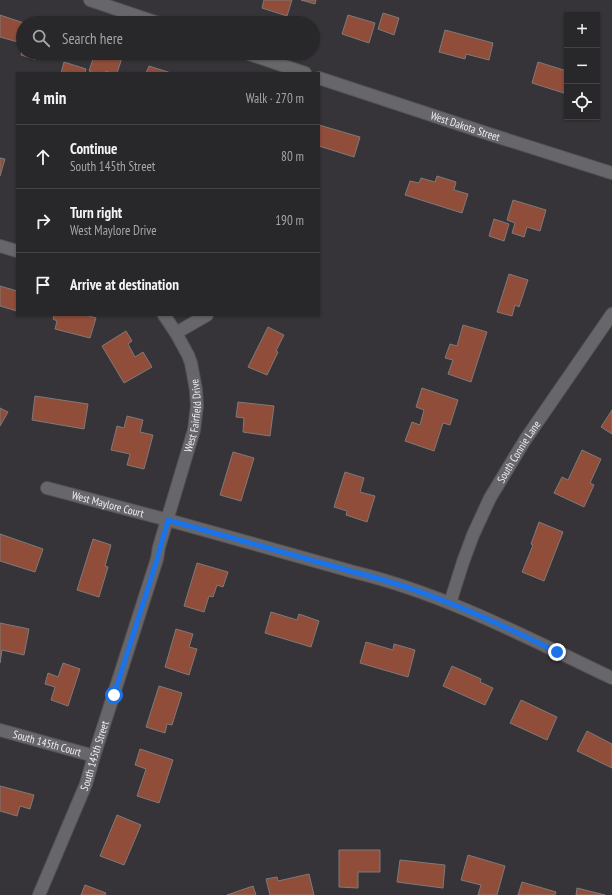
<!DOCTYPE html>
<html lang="en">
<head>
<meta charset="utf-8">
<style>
  body { margin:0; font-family:"PT Sans Narrow",sans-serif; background:#343336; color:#f1f3f6 }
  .controls { position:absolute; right:12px; top:12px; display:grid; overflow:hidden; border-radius:0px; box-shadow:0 1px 3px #0004 }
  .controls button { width:36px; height:36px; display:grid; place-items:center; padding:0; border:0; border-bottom:1px solid #444447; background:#28272a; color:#f1f3f6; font:20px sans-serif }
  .stop { position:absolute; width:12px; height:12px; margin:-9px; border:3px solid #1a73e8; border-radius:50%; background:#fff }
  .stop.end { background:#1a73e8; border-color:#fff; box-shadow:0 1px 4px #0008 }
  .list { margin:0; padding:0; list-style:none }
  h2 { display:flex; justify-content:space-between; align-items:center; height:52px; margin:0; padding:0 16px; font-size:17px }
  h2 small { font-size:13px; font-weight:400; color:#a5a5a8 }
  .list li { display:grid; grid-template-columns:26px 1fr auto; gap:12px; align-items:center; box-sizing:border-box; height:64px; padding:0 16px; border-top:1px solid #444447 }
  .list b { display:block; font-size:15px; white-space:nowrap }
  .list p { margin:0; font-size:13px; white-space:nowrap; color:#a5a5a8 }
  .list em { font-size:13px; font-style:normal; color:#a5a5a8 }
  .icon { flex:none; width:22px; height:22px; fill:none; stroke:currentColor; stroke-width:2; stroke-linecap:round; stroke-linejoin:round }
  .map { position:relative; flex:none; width:612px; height:895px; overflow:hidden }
  .search { position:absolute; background:#28272a; box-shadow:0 1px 3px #0004; left:16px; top:16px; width:304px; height:44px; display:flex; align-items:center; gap:10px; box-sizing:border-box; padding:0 14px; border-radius:22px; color:#a5a5a8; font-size:15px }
  .panel { position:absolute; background:#28272a; box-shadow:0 1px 3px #0004; left:16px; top:72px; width:304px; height:244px; border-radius:0px }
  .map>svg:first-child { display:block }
  .building { fill:#8f4d3a; stroke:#7f7a79 }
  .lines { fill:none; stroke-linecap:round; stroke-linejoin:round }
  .street-casing { stroke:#535255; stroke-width:14 }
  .street { stroke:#67666a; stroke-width:12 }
  .route { stroke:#1a73e8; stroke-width:5 }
  .labels { text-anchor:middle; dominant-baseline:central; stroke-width:3; stroke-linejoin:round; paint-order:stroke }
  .street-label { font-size:11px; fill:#eeedef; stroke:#1d1c1e }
</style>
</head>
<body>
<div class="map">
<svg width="612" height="895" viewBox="0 0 612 895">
  <rect width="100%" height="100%" fill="#363438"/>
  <path class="building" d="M264,0h28l-5,16 -25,-8z
    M301,0h15l-1,4z
    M383,13l16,5 -5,17 -16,-6z
    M0,15l24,8h-1v3l-5,16 -18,-5z
    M348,15l27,8 -6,20 -27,-9z
    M445,30l48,13 -4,17 -23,-6 -1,5 -26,-7z
    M23,48v5h14l-1,7 -15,-5z
    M95,53h23l5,2 -6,18h-6l-5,-2 -1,2h-11l-5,-2z
    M64,62l22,7 -1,4h-24z
    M538,62l29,9v23l-35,-11z
    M149,66l22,7h-25z
    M319,125l41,12 -6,20 -35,-11z
    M0,158l5,1 -5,17z
    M437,176l19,6 -2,8 14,4 -6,19 -57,-18 5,-14 9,2 2,-5 14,4z
    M513,200l33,10 -6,21 -13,-4 -3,10 -12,-4 3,-10 -8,-3z
    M494,219l15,5 -5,17 -15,-5z
    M509,274l19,6 -9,27 -4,-2 -3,11 -15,-4z
    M0,286l17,5v20l-17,-5z
    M54,315h32l10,3 -6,20 -35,-9 2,-8 -4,-2z
    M463,325l24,7 -16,50 -23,-8 5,-14 -8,-2 5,-14 7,2z
    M268,327l16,8 -8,16 2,1 -11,23 -19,-8z
    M126,331l6,10 -4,3 7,13 8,-5 9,15 -28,16 -22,-37z
    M422,388l36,12 -8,25 -7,-2 -9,28 -29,-10 7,-19 8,3 4,-15 -8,-3z
    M35,396l53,8 -4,25 -52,-9z
    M238,402l36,4 -4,30 -27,-4 1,-14 -8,-1z
    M0,408l8,4 -8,14z
    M612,410v24l-11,-7z
    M127,416l16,4 -3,12 13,3 -9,34 -17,-4 3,-11 -19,-4 6,-24 7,2z
    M582,450l19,9 -11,24 4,2 -10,22 -30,-14 8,-16 6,3z
    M233,452l21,6 -13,43 -21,-6z
    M345,472l19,6 -4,14 15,4 -8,26 -21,-7 1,-4 -13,-4z
    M539,522l24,10 -19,49 -22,-9 11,-27 -2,-1z
    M0,534l43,15 -8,23 -35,-11z
    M93,539l18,6 -6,21 3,1 -9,30 -22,-7z
    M197,563l31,9 -5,15 -6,-2 -4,12 -4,-1 -5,16 -20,-6z
    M271,612l26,8 2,-6 20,7 -8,26 -46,-14z
    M0,623l29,6 -5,26 -22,-5 -2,13z
    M176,629l17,5 -4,13 8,2 -8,26 -24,-8z
    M366,642l27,8 1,-6 21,6 -7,27 -48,-14z
    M63,663l17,6 -12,37 -17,-6 4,-13 -10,-3 3,-11 10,4z
    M452,666l29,13 -1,3 13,6 -8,17 -42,-19z
    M159,686l23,7 -10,32 -5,-1 -2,9 -19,-6z
    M521,700l36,17 -10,23 -37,-17z
    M587,731l25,13v24l-35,-17z
    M140,749l33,11 -14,43 -22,-7 9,-27 -11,-4z
    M0,786l34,9 -4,14 -10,-3 -3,10 -17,-5z
    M117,815l24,10 -17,40 -24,-9z
    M339,850h41v22h-22v16l-19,-1z
    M468,855l37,11 -8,29h-19l3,-10 -20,-5z
    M400,860l45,5 -2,23 -46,-6z
    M309,874l5,21h-44l-4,-16 11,-2 1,4z
    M522,882l34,10 -1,3h-37z
    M85,885l21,8 -1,2h-24z
    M253,886l3,9h-29z
    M577,888l28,7h-29z"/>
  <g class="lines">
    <g class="street-casing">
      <g id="street">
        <path d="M90,0l68,23"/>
        <path d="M246,53l59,20"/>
        <path id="s1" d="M319,78l170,56 123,39"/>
        <path d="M0,246l17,5"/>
        <path d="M176,333l31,-18"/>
        <path id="s2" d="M47,488l121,32 186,52c91,22 174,66 258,106"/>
        <path id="s3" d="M450,603l13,-41 10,-27 17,-37 35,-58 87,-126"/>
        <path id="s4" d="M0,730l94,26"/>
        <path id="s5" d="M39,895l47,-111 8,-28 63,-197 2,-12 35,-117 3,-24 -1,-16 -5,-27 -3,-8 -12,-22 -12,-18"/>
      </g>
    </g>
    <use href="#street" class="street"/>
  </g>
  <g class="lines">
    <path class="route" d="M114,695l43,-136 11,-39 186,52c71,17 138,48 203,80"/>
  </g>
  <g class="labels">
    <g class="street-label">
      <text stroke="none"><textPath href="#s1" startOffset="154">West Dakota Street</textPath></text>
      <text stroke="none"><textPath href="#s5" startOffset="505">West Fairfield Drive</textPath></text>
      <text stroke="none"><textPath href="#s3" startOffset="167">South Connie Lane</textPath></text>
      <text stroke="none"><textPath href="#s2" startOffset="63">West Maylore Court</textPath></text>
      <text stroke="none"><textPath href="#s4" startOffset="49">South 145th Court</textPath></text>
      <text stroke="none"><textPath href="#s5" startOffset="150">South 145th Street</textPath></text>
    </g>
  </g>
</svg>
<div class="controls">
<button>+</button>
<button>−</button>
<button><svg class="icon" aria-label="locate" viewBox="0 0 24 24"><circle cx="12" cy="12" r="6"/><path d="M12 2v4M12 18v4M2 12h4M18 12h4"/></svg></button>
</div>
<div class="stop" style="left:114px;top:695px"></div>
<div class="stop end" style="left:557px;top:652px"></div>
<div class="search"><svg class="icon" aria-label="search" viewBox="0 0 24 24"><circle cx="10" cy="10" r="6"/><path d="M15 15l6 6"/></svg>Search here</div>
<section class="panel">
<h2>4 min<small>Walk · 270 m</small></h2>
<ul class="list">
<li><svg class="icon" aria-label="ahead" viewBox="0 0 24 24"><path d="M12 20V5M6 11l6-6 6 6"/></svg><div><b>Continue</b><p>South 145th Street</p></div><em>80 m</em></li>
<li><svg class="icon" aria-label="right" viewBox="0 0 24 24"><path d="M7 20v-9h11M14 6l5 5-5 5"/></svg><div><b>Turn right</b><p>West Maylore Drive</p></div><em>190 m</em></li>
<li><svg class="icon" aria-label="arrive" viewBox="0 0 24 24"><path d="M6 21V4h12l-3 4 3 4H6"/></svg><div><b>Arrive at destination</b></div></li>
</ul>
</section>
</div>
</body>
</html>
